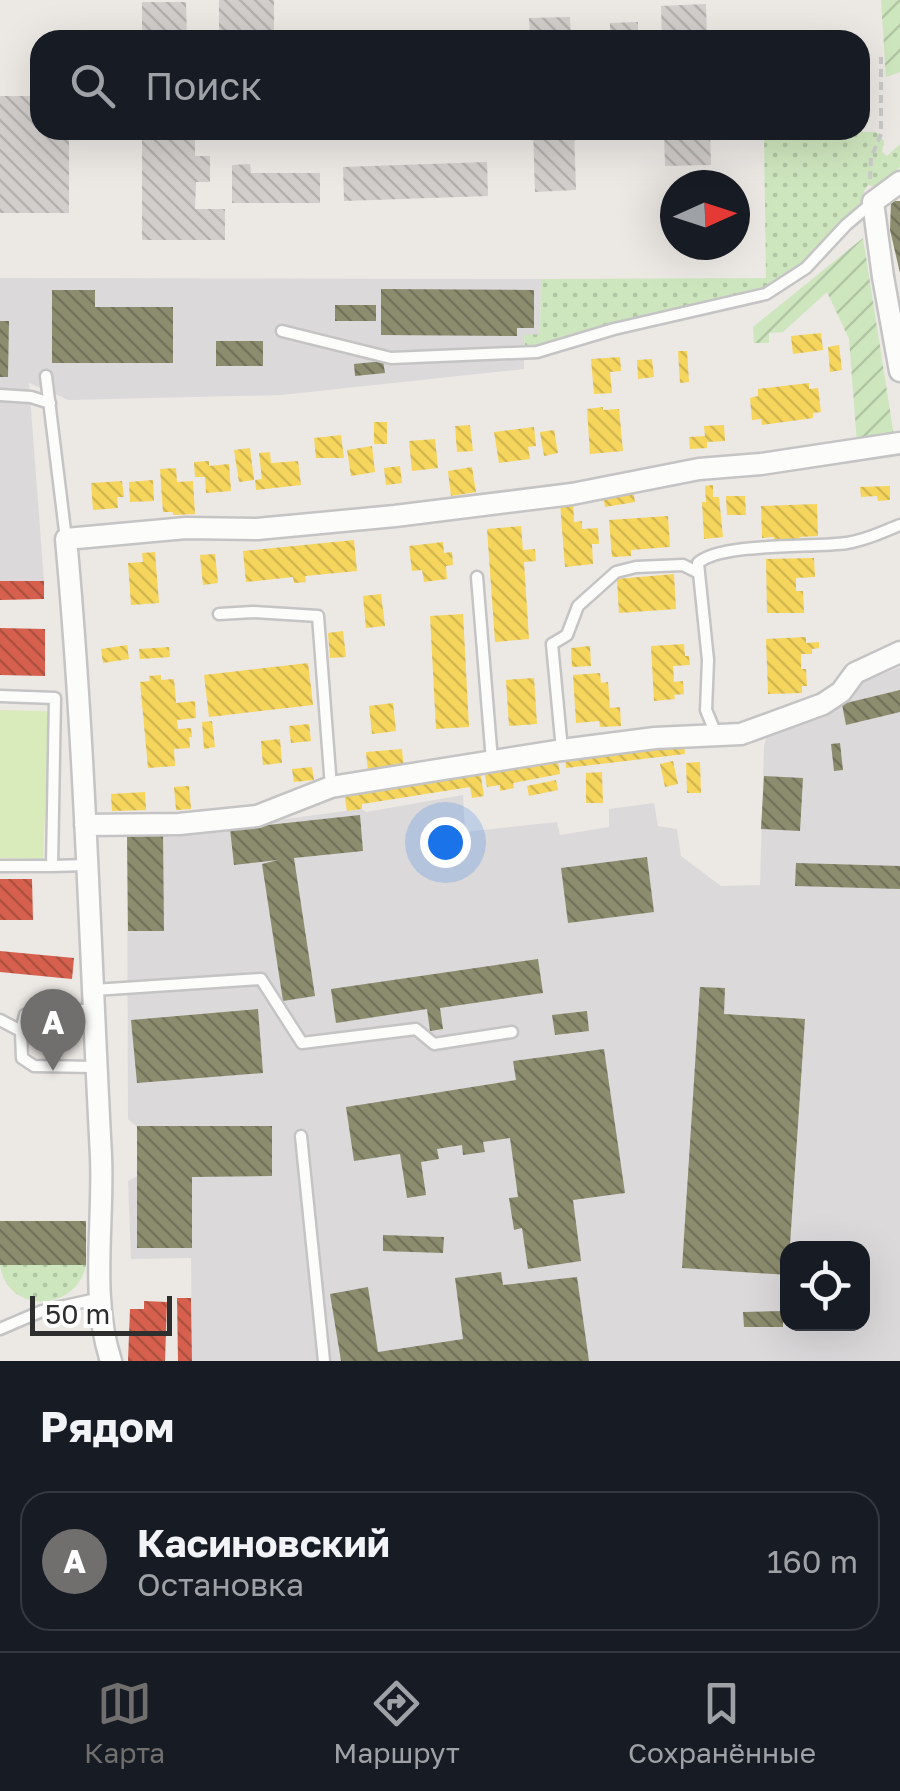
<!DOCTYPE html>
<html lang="ru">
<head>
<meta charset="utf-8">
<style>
  body { margin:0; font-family:"Golos Text",sans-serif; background:#242831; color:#f1f3f6 }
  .controls { position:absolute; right:30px; bottom:30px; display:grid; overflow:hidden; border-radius:20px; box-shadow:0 10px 40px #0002 }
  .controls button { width:90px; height:90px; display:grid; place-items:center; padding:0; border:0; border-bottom:2px solid #363941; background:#171b24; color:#f1f3f6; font:50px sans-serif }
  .compass { position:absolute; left:660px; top:170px; width:90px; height:90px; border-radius:50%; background:#171b24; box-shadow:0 10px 40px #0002; rotate:87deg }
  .scale { position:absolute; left:30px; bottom:25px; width:142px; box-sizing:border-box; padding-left:10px; border:5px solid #2e2e2e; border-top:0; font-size:28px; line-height:35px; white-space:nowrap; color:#2e2e2e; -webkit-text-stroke:8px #fff; paint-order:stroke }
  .you { position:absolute; left:445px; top:842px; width:35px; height:35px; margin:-25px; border:8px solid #fff; border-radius:50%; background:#1a73e8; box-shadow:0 0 0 15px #1a73e833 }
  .badge { display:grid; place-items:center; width:65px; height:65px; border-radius:50%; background:#706f6e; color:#fff; font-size:32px; font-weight:700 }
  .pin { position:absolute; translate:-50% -82px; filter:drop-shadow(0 2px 5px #0008) }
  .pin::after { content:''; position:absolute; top:52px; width:35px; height:30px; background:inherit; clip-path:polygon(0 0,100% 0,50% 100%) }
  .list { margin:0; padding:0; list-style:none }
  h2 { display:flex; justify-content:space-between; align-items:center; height:130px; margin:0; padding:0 40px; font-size:42px }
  h2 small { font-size:32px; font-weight:400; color:#9ea1a6 }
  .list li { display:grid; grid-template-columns:65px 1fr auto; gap:30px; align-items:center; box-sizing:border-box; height:140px; margin:0 20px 20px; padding:0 20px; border:2px solid #363941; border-radius:30px }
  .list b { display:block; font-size:38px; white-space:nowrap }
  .list p { margin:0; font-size:32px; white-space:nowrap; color:#9ea1a6 }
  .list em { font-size:32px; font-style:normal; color:#9ea1a6 }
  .icon { flex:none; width:55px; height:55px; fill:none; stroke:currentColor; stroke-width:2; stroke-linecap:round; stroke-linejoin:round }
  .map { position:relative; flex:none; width:900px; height:1361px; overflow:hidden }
  .search { position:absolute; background:#171b24; box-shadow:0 10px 40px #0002; left:30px; right:30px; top:30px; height:110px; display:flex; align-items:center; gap:25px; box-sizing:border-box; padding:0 35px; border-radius:30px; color:#9ea1a6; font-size:38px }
  .sheet { height:290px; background:#171b24 }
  nav { display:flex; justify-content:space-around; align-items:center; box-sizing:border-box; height:140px; border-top:2px solid #363941; background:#171b24; font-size:28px; color:#9ea1a6 }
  nav a { display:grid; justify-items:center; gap:5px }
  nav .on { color:#706f6e }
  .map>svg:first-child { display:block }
  .industrial { fill:#dcd9db; fill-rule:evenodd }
  .grass { fill:url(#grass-dots) }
  .garden { fill:url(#garden-furrows) }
  .pitch { fill:#d9eabb }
  .homes { fill:url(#homes-back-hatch) }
  .shops { fill:url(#shops-back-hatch) }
  .industry { fill:url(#industry-back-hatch) }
  .building { fill:url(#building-back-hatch) }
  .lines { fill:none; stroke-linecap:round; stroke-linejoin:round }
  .service-casing { stroke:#c5c4c5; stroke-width:15 }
  .minor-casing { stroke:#c5c4c5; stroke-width:25 }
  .path { stroke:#c9c9c8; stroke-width:4; stroke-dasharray:8 5; stroke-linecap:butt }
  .service { stroke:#fcfcfb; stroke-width:10 }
  .minor { stroke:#fcfcfb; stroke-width:20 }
</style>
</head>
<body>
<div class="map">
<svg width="900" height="1361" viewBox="0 0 900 1361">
  <defs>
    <pattern id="grass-dots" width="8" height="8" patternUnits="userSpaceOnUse" patternTransform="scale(2.5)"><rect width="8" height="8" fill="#cee6be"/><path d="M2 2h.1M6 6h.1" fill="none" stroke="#b1c6a4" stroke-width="1.8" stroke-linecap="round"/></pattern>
    <pattern id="garden-furrows" width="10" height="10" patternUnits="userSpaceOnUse" patternTransform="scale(2.5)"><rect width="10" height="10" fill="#cee6be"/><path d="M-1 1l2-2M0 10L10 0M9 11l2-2" fill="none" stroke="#b1c6a4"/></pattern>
    <pattern id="homes-back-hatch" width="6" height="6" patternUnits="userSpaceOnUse" patternTransform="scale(2.5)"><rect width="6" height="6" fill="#f6d55c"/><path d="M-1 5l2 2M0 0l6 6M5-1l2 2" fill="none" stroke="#d3b750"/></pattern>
    <pattern id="shops-back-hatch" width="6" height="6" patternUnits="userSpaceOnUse" patternTransform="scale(2.5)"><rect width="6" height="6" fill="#d6604d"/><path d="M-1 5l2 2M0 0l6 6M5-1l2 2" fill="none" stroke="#ae5040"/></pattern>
    <pattern id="industry-back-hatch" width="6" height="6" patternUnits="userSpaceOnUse" patternTransform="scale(2.5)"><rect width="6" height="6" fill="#8c8c6e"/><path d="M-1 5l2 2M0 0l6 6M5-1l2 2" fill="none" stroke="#73735b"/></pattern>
    <pattern id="building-back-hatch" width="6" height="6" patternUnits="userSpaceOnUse" patternTransform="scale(2.5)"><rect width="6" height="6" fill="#d1cecb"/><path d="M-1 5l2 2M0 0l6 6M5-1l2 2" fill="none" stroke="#b4b1af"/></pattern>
  </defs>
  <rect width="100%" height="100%" fill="#ece8e4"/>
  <path class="industrial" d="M0,278l541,1 -1,56h-16v34l-243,26 -212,5 -40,-17 15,198h-44z
    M900,667v694h-708l-1,-103 -60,1 -3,-78 9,-5v-49l-9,-8 -1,-286 105,-7 130,-17 4,3 97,-17 2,37 92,-10 3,13 49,-8v-18l45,-6 4,23 19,3 4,27 40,30 39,-1 4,-139 4,-14 73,-28 21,-22zM788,1248h74v76h-74z"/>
  <path class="grass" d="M767,132h109l8,9 -2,11 5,4 13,-12v23l-24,20 -8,-2 -4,6 1,11 -24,19 -33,38 -45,32 -193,43 -33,14 -12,1 -1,-14 16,-1 1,-55 225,-1 -2,-143z
    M0,1265h86c-9,47 -79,50 -86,0z"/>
  <path class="garden" d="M881,0h19v72l-14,5z
    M863,238l31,198 -37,7 -8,-104 -22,-47 -44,40 -14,1v10h-15l-1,-16z"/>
  <path class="pitch" d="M0,710l46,1 3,7 -6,141 -43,-1z"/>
  <path class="homes" d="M821,333l2,17 -30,4 -2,-18z
    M839,345l3,25 -12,2 -2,-25z
    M678,351h9l2,31 -9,1z
    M620,357l1,14 -11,1 2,21 -18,1 -3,-35z
    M652,359l2,18 -16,2 -1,-19z
    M809,383v6l9,-1 3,24 -8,1v5l-51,7 -1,-6 -9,1 -2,-22 8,-2v-7z
    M603,407v3l16,-1 4,42 -33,3 -3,-45z
    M374,422h13v22h-13z
    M470,425l3,26 -16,1 -2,-26z
    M724,425l1,16 -18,1v6l-17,1 -1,-12 16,-1 -1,-10z
    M534,427l2,19 -8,1 2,12 -31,4 -5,-31z
    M554,430l4,23 -14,3 -4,-24z
    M341,435l3,23h-28l-2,-20z
    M435,439l3,29 -26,3 -3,-30z
    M372,446l3,26 -24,4 -4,-26z
    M250,448l4,32 -15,2 -5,-32z
    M270,452l1,11 27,-2 3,24 -45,5 -1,-10 7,-1 -3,-26z
    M209,461v5l20,-2 2,27 -25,2 -1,-16h-10l-1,-15z
    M400,466l2,17 -16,2 -2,-17z
    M472,467l4,25 -25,4 -3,-25z
    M176,468l1,14 16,-1 2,33 -22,1v-3h-10l-3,-43z
    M153,480l1,21 -24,1 -1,-20z
    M122,481l2,16h-7l1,11 -25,2 -2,-27z
    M713,485v12h6l4,40 -19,2 -2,-37h4l-1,-16z
    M890,486v14l-12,1 -1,-5 -16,1 -1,-10z
    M633,490l2,12 -30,5 -2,-12z
    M726,496h19l1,19h-19z
    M573,502l1,20 8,-1v8l16,-1 1,16h-7l1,20 -28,3 -5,-64z
    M817,504l1,32 -19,1v5l-25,1v-6l-12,1 -1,-32z
    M668,516l2,31 -39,3v6l-19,1 -3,-37z
    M521,526l2,24 12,-1 1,12 -12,1 5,77 -34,3 -8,-113z
    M354,540l3,31 -52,5 1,6 -12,1 -1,-6 -47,5 -3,-31z
    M443,542l1,11 8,-1 1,13 -7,1 1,13 -23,3 -2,-12 -10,1 -3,-25z
    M155,552l4,51 -28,2 -3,-42 15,-1 -1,-9z
    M215,554l3,29 -15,2 -3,-30z
    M814,558l1,19 -19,1v13h7l1,22h-37l-1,-54z
    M674,574l2,35 -57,4 -2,-34z
    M381,594l4,32 -19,2 -3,-32z
    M463,614l6,113 -33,2 -6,-113z
    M343,631l3,26 -16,1 -2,-25z
    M806,637v6l13,-1v6l-7,1v5h-11v15h5l1,17h-5v7l-34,1 -2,-55z
    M684,644l1,12h4l1,9 -17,1 1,16 9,-1 1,13 -10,1 1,4 -21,2 -3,-55z
    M127,645l2,14 -26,4 -2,-14z
    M590,646l1,20 -19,1 -1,-19z
    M169,647l1,10 -30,2 -1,-10z
    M308,663l5,42 -104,12 -5,-42z
    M600,673l1,10 7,-1 2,26 10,-1 1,19 -21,1 -1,-6 -23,2 -3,-48z
    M161,675v5l13,-1 2,24 19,-2 1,17 -19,2 1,9 13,-1 1,9h-3l1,11 -16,1 1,17 -27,2 -8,-86 10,-1 -1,-5z
    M534,678l3,46 -28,2 -3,-46z
    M393,703l3,28 -24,3 -3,-28z
    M212,721l3,26 -11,2 -2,-27z
    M309,724l2,17 -20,2 -2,-17z
    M280,739l2,24 -19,2 -2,-24z
    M684,741l1,13 -119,14 -1,-13z
    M402,749l2,20 -36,3 -2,-20z
    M557,757l3,17 -47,9 1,5 -14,3v-6l-13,2 -3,-17z
    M673,761l5,23 -13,3 -5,-23z
    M700,762l1,31h-14l-1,-30z
    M312,767l2,13 -20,2 -2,-13z
    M480,771l4,25 -12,2 -2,-11 -108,17v5l-15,2 -3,-18z
    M602,772l1,31h-17v-30z
    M556,780l2,10 -29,6 -2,-10z
    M189,786l2,23 -15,1 -2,-23z
    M145,792l1,18 -34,1 -1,-17z"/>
  <path class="shops" d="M0,581h44v18l-44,1z
    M0,628l45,1v47l-45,-1z
    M0,879h32l1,41h-33z
    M0,951l74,7 -2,21 -72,-7z
    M177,1298h14l1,63h-14z
    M144,1301l23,1 -2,59h-37l2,-52h14z"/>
  <path class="industry" d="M891,201h9v72l-10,-43z
    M381,289l153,1v38h-17v8l-136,-1z
    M52,290h43v17h78v56h-121z
    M335,305h41v16h-41z
    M0,321h9l-1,56h-8z
    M216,341h47v25h-47z
    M383,361l2,12 -30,3 -1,-12z
    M900,690v22l-54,13 -4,-21z
    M840,743l3,27 -9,1 -3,-27z
    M764,776l39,2 -3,53 -39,-2z
    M360,815l3,36 -69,7 21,138 -32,5 -21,-137 16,-4 -44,5 -4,-36z
    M127,833h36l1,98h-36z
    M647,857l7,55 -86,11 -7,-55z
    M796,863l104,3v23l-105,-3z
    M538,959l5,34 -103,15 3,21 -13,2 -3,-22 -91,14 -5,-34z
    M700,987l25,1 -1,26 81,5 -17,256 -106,-7z
    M258,1009l5,64 -126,10 -6,-63z
    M587,1011l2,20 -34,4 -3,-20z
    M604,1049l21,144 -52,7 8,61 -53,8 -6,-41 -8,2 -5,-32 9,-1 -8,-59 -27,4 2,10 -22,3 -1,-10 -25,4 2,10 -18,3 5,33 -19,3 -7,-44 -46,7 -8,-54 170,-27 -3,-19z
    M137,1126h135v50l-80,1v71h-55z
    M0,1221h86v44h-86z
    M383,1235l61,2 -1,16 -60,-2z
    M501,1272l2,13 74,-8 12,84h-248l-11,-67 38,-7 10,65 85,-13 -8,-61z
    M783,1311v16h-39l-1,-15z"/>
  <path class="building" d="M219,0h55v40h-55z
    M142,2h44l1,38h-45z
    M706,4l1,36h-45l-1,-34z
    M570,17l1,23h-41l-1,-22z
    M638,22v18h-28v-17z
    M0,96h39l1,34h29v83h-69z
    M166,130h29v26h15v26h-14l-1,27h30v31h-83v-102h24z
    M533,130h41l2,60 -41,2z
    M664,130h46l1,35 -46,1z
    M487,162l1,34 -144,5 -1,-34z
    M250,164l1,9h69v30h-88v-38z"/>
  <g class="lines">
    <g class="service-casing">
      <path id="service" d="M282,331l109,27 146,-6 77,-23 152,-35 40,-26 40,-43 26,-22
        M46,376l20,163
        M0,395l31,2 19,6
        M699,573l-1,-10c24,-21 115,-15 149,-20 20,-3 35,-11 53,-18
        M477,577l15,184
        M219,614l34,-2 65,4 13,171
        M0,696l55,2 -3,168 35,-1
        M562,750l-10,-106 15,-9 11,-29 38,-34 20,-5 47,-2 16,8 9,87 -2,50 10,24
        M0,866h52
        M94,990l167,-11 41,64 114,-14 18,15 78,-12
        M94,1009l-69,6 -4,16 1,27 12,8 62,1
        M0,1020l21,11
        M301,1136l23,225
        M0,1329l42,-18 59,-13"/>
    </g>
    <g class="minor-casing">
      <path id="minor" d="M900,182l-27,20 10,75 17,94
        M85,825l94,-1 78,-8 74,-29 231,-37 93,-12 86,-4 82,-30 18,-12 14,-19 45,-21
        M111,1361c-21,-64 -7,-139 -10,-205 -11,-206 -16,-412 -35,-617l120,-11 71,1 138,-13 177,-22 127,-25 62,-5 139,-21"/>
    </g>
    <path class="path" d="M870,179l1,-21 10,-24v-77"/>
    <use href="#service" class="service"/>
    <use href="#minor" class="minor"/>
  </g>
</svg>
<div class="controls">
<button><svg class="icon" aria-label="locate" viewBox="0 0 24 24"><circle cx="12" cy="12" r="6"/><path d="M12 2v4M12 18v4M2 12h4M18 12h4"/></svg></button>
</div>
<svg class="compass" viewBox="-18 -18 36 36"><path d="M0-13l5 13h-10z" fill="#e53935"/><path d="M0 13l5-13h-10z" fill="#9ea1a6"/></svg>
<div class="scale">50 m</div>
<div class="you"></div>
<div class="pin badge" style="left:53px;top:1071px">A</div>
<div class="search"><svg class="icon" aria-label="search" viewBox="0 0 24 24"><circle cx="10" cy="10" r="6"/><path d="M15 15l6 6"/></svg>Поиск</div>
</div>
<section class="sheet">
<h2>Рядом<small></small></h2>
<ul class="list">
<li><span class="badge">A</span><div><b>Касиновский</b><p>Остановка</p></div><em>160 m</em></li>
</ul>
</section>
<nav>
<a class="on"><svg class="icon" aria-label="map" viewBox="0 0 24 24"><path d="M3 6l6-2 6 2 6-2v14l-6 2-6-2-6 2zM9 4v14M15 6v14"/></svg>Карта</a>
<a><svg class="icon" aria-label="directions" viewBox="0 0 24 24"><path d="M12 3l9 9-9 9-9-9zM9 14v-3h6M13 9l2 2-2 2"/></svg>Маршрут</a>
<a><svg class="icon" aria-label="saved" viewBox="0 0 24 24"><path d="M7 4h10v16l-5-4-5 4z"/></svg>Сохранённые</a>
</nav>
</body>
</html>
